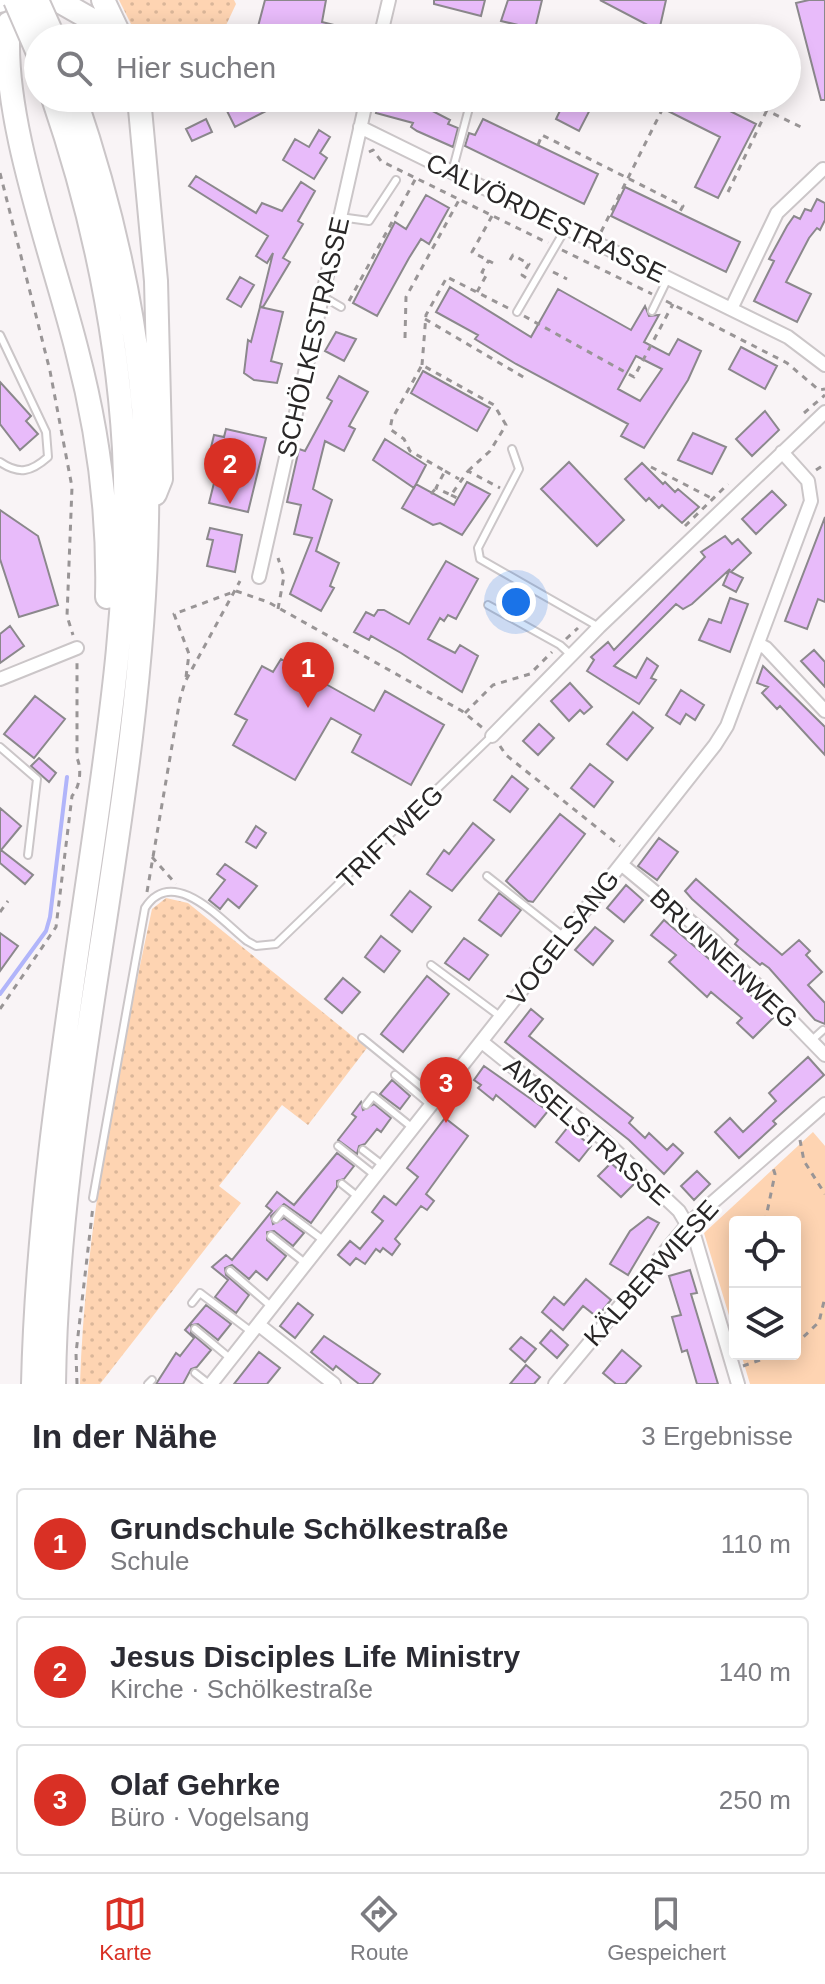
<!DOCTYPE html>
<html lang="de">
<head>
<meta charset="utf-8">
<style>
  body { margin:0; font-family:Arial,sans-serif; background:#f7f7f7; color:#2b2b33 }
  .controls { position:absolute; right:24px; bottom:24px; display:grid; overflow:hidden; border-radius:8px; box-shadow:0 4px 20px #0003 }
  .controls button { width:72px; height:72px; display:grid; place-items:center; padding:0; border:0; border-bottom:2px solid #e1e1e2; background:#fff; color:#2b2b33; font:40px sans-serif }
  .you { position:absolute; left:516px; top:602px; width:28px; height:28px; margin:-20px; border:6px solid #fff; border-radius:50%; background:#1a73e8; box-shadow:0 0 0 12px #1a73e833 }
  .badge { display:grid; place-items:center; width:52px; height:52px; border-radius:50%; background:#d93025; color:#fff; font-size:26px; font-weight:700 }
  .pin { position:absolute; translate:-50% -66px; filter:drop-shadow(0 2px 4px #0008) }
  .pin::after { content:''; position:absolute; top:42px; width:28px; height:24px; background:inherit; clip-path:polygon(0 0,100% 0,50% 100%) }
  .list { margin:0; padding:0; list-style:none }
  h2 { display:flex; justify-content:space-between; align-items:center; height:104px; margin:0; padding:0 32px; font-size:34px }
  h2 small { font-size:26px; font-weight:400; color:#7c7c81 }
  .list li { display:grid; grid-template-columns:52px 1fr auto; gap:24px; align-items:center; box-sizing:border-box; height:112px; margin:0 16px 16px; padding:0 16px; border:2px solid #e1e1e2; border-radius:8px }
  .list b { display:block; font-size:30px; white-space:nowrap }
  .list p { margin:0; font-size:26px; white-space:nowrap; color:#7c7c81 }
  .list em { font-size:26px; font-style:normal; color:#7c7c81 }
  .icon { flex:none; width:44px; height:44px; fill:none; stroke:currentColor; stroke-width:2; stroke-linecap:round; stroke-linejoin:round }
  .map { position:relative; flex:none; width:825px; height:1384px; overflow:hidden }
  .search { position:absolute; background:#fff; box-shadow:0 4px 20px #0003; left:24px; right:24px; top:24px; height:88px; display:flex; align-items:center; gap:20px; box-sizing:border-box; padding:0 28px; border-radius:44px; color:#7c7c81; font-size:30px }
  .sheet { height:488px; background:#fff }
  nav { display:flex; justify-content:space-around; align-items:center; box-sizing:border-box; height:112px; border-top:2px solid #e1e1e2; background:#fff; font-size:22px; color:#7c7c81 }
  nav a { display:grid; justify-items:center; gap:4px }
  nav .on { color:#d93025 }
  .map>svg:first-child { display:block }
  .grass { fill:url(#grass-dots) }
  .green { fill:#fed4b2 }
  .lines { fill:none; stroke-linecap:round; stroke-linejoin:round }
  .stream { stroke:#b1b5fa; stroke-width:4 }
  .building { fill:#e8bbfa; stroke:#8b888c; stroke-width:2; fill-rule:evenodd }
  .lane-casing { stroke:#cbc6c8; stroke-width:10 }
  .street-casing { stroke:#cbc6c8; stroke-width:16 }
  .primary-casing { stroke:#cbc6c8; stroke-width:24 }
  .highway-casing { stroke:#cbc6c8; stroke-width:26 }
  .path { stroke:#999596; stroke-width:3; stroke-dasharray:6 6; stroke-linecap:butt }
  .lane { stroke:#fff; stroke-width:6 }
  .street { stroke:#fff; stroke-width:12 }
  .primary { stroke:#fff; stroke-width:20 }
  .highway { stroke:#fff; stroke-width:22 }
  .highway-bridge-casing { stroke:#cbc6c8; stroke-width:26; stroke-linecap:butt }
  .highway-bridge { stroke:#fff; stroke-width:22 }
  .labels { text-anchor:middle; dominant-baseline:central; stroke-width:6; stroke-linejoin:round; paint-order:stroke }
  .street-label { font-size:26px; fill:#292727; stroke:#fff }
</style>
</head>
<body>
<div class="map">
<svg width="825" height="1384" viewBox="0 0 825 1384">
  <defs>
    <pattern id="grass-dots" width="8" height="8" patternUnits="userSpaceOnUse" patternTransform="scale(2)"><rect width="8" height="8" fill="#fed4b2"/><path d="M2 2h.1M6 6h.1" fill="none" stroke="#dab699" stroke-width="1.8" stroke-linecap="round"/></pattern>
  </defs>
  <rect width="100%" height="100%" fill="#f9f4f6"/>
  <path class="grass" d="M119,0h115l2,4 -16,34h-82z
    M166,898l22,5 179,145 -59,77 -26,-20 -63,81 22,17 -141,181h-20c5,-159 39,-320 72,-475z"/>
  <path class="green" d="M813,1132l12,14v238h-75l-9,-30h54v-132h-60v113l-31,-102z"/>
  <g class="lines">
    <path class="stream" d="M0,994l46,-63 4,-14 17,-140"/>
  </g>
  <path class="building" d="M265,0h61l-4,22 24,6 -2,10h-89z
    M434,0h51l-4,16 -47,-12z
    M508,0h34l-7,29 -34,-8z
    M600,0h66l-7,31z
    M809,0h16v100h-4l-25,-97z
    M246,98h18l6,11 -35,18 -9,-18z
    M380,98l41,7 29,15 -2,4 10,4 -5,19 -36,-16 -6,-4 2,-4 -37,-10z
    M566,98h30l-17,33 -23,-12z
    M642,98h62l52,26 -38,74 -23,-11 25,-50z
    M206,119l6,13 -20,9 -6,-12z
    M483,119l115,55 -14,30 -119,-58 4,-13 6,2z
    M319,130l11,7 -10,16 7,5 -13,21 -31,-19 12,-21 14,8z
    M196,176l60,37 6,-10 20,8 19,-29 14,9 -17,30 5,3 -20,34 7,4 -27,45 -3,-1 13,-53 -6,10 -11,-7 12,-20 -79,-50z
    M625,187l115,55 -14,30 -115,-56z
    M426,195l23,13 -20,36 -8,-5 -12,19 -32,58 -24,-13 42,-81 11,7z
    M817,199l8,4v17l-5,10 -3,-2 -8,10 -23,44 25,12 -14,28 -43,-21 20,-40 -5,-2 18,-33 7,-10 6,3 5,-10 6,2z
    M240,277l14,8 -13,22 -14,-8z
    M450,287l81,50 27,-48 73,41 14,-24 4,10 10,-1 -15,27 25,13 9,-16 23,12 -13,29 -44,68 -23,-12 7,-12 -112,-60 -41,-25 3,-4 -42,-23zM636,356l26,13 -22,32 -22,-12z
    M260,307l23,5 -12,49 11,3 -5,19 -23,-3 -10,-7 4,-33 3,2z
    M336,332l20,7 -12,22 -19,-10z
    M741,347l36,19 -12,23 -36,-20z
    M423,371l67,37 -13,23 -66,-38z
    M339,376l29,16 -19,34 6,3 -11,22 -19,-10 -12,48 19,11 -16,51 23,12 -9,23 4,2 -13,23 -31,-17 22,-56 -18,-4 7,-29 -14,-3 12,-53 6,2 27,-50 -5,-3z
    M0,382l31,34 -5,5 12,13 -18,16 -20,-26z
    M765,411l14,19 -27,26 -16,-17z
    M226,429l40,9 -18,74 -39,-9 10,-40 -11,-3 6,-25 10,2z
    M693,433l33,14 -14,27 -34,-14z
    M385,439l41,26 -12,23 -41,-28z
    M569,462l55,58 -27,26 -56,-57z
    M642,463l21,21 2,-2 10,10 3,-3 21,18 -17,16 -20,-18 -3,3 -10,-10 -3,3 -21,-22z
    M467,482l23,12 -28,41 -22,-12 -7,2 -31,-17 14,-24 38,21z
    M772,491l14,14 -30,29 -14,-15z
    M0,510l38,26 20,69 -39,12 -19,-58z
    M825,517v85l-7,-3 -11,30 -22,-8z
    M210,528l32,7 -7,37 -28,-6 6,-26 -6,-1z
    M725,536l7,8 6,-5 13,14 -20,19 12,6 -7,14 -13,-7 7,-16 -38,35 -9,5 -7,-5 -62,62 22,12 11,-20 11,8 -7,12 5,2 -17,24 -52,-33 7,-11 -3,-3 17,-15 6,8 91,-93 -4,-5z
    M446,561l32,18 -22,40 -8,-4 -4,6 -4,-3 -12,21 27,14 5,-8 18,11 -16,36 -61,-39 -30,-17 -2,4 -15,-8 12,-20 8,4 4,-6h6l25,14z
    M730,598l18,6 -18,48 -31,-12 10,-21 12,4z
    M10,626l14,20 -24,17v-29z
    M814,650l11,12v25l-24,-26z
    M281,659l93,52 11,-20 59,34 -33,60 -59,-33 9,-17 -30,-17 -36,62 -62,-35 14,-25 -12,-6 27,-48 11,6z
    M763,666l62,61v28l-45,-49 -3,3 -15,-16 6,-6 -11,-4z
    M570,683l22,24 -8,7 -4,-4 -11,11 -18,-20z
    M681,690l23,15 -9,15 -9,-6 -6,10 -14,-9z
    M35,696l30,23 -31,39 -30,-24z
    M633,712l20,16 -26,32 -20,-16z
    M539,724l15,14 -16,17 -15,-14z
    M39,758l17,15 -7,9 -18,-16z
    M590,764l23,18 -19,25 -23,-19z
    M512,776l16,13 -18,23 -16,-12z
    M0,808l21,18 -20,24 32,25 -8,9 -25,-21z
    M560,814l25,20 -52,68 -5,-1 -22,-20z
    M473,823l21,17 -42,51 -25,-17 17,-24 5,4z
    M256,826l10,7 -10,15 -10,-6z
    M659,838l19,14 -21,28 -19,-14z
    M225,864l32,22 -18,22 -11,-9 -8,10 -11,-9 16,-20 -8,-6z
    M696,879l86,76 17,-15 11,11 -4,4 16,17 -14,13 17,18v21l-10,-4 -46,-52 -7,-5 -2,2 -25,-21 3,-4 -46,-41 -7,-8z
    M626,885l17,15 -19,22 -17,-14z
    M410,891l21,16 -19,25 -21,-17z
    M499,893l22,17 -20,26 -22,-16z
    M664,920l111,96 -22,22 -16,-15 5,-5 -31,-26 -4,5 -38,-35 7,-7 -25,-20z
    M595,927l18,14 -20,24 -18,-15z
    M0,933l18,13 -18,25z
    M381,936l19,15 -16,21 -19,-15z
    M464,938l24,17 -19,25 -24,-17z
    M427,976l22,18 -46,58 -22,-18z
    M343,978l17,14 -18,21 -17,-14z
    M531,1009l12,10 -14,17 104,82 -4,5 16,15 4,-5 18,17 6,-6 10,9 -19,21 -35,-34 -124,-98z
    M808,1057l16,18 -51,46 3,3 -37,34 -24,-26 15,-14 13,14 33,-31 -7,-8z
    M484,1066l64,45 -13,16 -39,-32 -3,5 -15,-12 3,-3 -7,-5z
    M392,1080l18,16 -10,13 -20,-15z
    M361,1102l2,8 11,-6 17,14 -10,14 -4,-3 -12,15 -6,2 -2,8 -19,-14 18,-23 -4,-3z
    M445,1118l23,18 -42,58 8,7 -7,9 -6,-4 -26,33 5,5 -8,11 -9,-7 -3,4 -4,-3 -11,15 -9,-6 -6,7 -12,-10 12,-14 10,8 23,-28 -11,-9 12,-16 12,9 22,-28 -11,-9z
    M568,1127l23,19 -12,15 -23,-19z
    M337,1153l17,13 -10,13 -7,2v6l-26,36 -27,-19 -13,12 2,8 11,-6 20,15 -11,13 -19,-15 -7,1v8l19,16 -19,24 -11,-9 -7,8 -17,-14 -7,3 1,7 23,20 -13,18 -21,-16 13,-17 -16,-13 14,-12 6,5 40,-49 -6,-5 11,-14 17,13z
    M611,1163l23,21 -13,13 -23,-21z
    M697,1171l13,13 -16,16 -13,-14z
    M648,1217l11,6 -31,52 -18,-11 20,-33z
    M690,1270l7,23 -6,1 27,90h-21l-10,-34 -5,2 -10,-35 9,-2 -12,-39z
    M586,1279l25,21 -14,17 -14,-11 -20,24 -21,-18 12,-15 10,8z
    M298,1303l15,12 -18,23 -15,-12z
    M206,1305l25,19 -13,16 -20,-16 -7,1v8l20,17 -14,17 -6,2 -8,15h-27l20,-31 4,3 14,-18 -9,-8z
    M551,1330l17,15 -11,13 -17,-15z
    M324,1336l56,38 -8,10h-13l-23,-18 -3,4 -22,-18z
    M521,1337l15,12 -11,13 -15,-13z
    M622,1350l19,16 -16,18h-9l-13,-11z
    M259,1352l21,16 -13,16h-33z
    M526,1365l14,12 -6,7h-24z"/>
  <g class="lines">
    <g class="lane-casing">
      <path id="lane" d="M452,172l17,-64 -5,-10
        M340,217l29,4 27,-41
        M322,296l19,11
        M652,311l16,-33
        M517,312l49,-84
        M0,335l46,97 2,25c-17,15 -29,18 -48,5
        M512,449l7,20 -41,79 2,11 119,68
        M488,605l72,40 11,10
        M0,747l37,32 -9,76
        M487,876l76,60
        M431,965l70,52
        M362,1038l75,61
        M812,1040l11,-10
        M395,1075l37,31
        M366,1105l7,-9 41,33
        M338,1146l39,31
        M363,1150l22,17
        M342,1184l15,12
        M93,1198l52,-290c28,-44 77,13 102,33l9,5 20,-2 216,-208
        M276,1219l7,-9 40,30
        M271,1236l34,27
        M230,1271l43,37
        M192,1303l8,-10 53,40
        M195,1329l36,30
        M195,1373l14,11
        M148,1384l4,-4"/>
    </g>
    <g class="street-casing">
      <path id="street" d="M380,38l9,-38
        M360,127l428,210 37,28
        M731,309l46,-96 46,-44
        M259,577l108,-479
        M758,644l8,4 59,63
        M0,679l77,-31
        M492,736l107,-109 226,-215
        M621,864l93,77 111,114
        M482,1042l121,97 76,72 16,27 43,146
        M259,1325l75,59
        M211,1384l504,-639 12,-19 84,-225 -3,-20 -26,-29
        M555,1384l133,-160 137,-120"/>
    </g>
    <g class="primary-casing">
      <path id="primary" d="M0,2l2,-2"/>
    </g>
    <g class="highway-casing">
      <path id="highway" d="M57,0l37,21 14,17
        M103,0l18,38
        M9,23c-9,93 44,232 68,328 21,80 32,164 30,246
        M139,98l17,183 5,198 -6,15
        M33,1384c4,-174 32,-347 57,-519 20,-138 41,-276 34,-416 -7,-120 -32,-237 -71,-351
        M54,1384c4,-290 88,-573 93,-863 3,-143 -26,-288 -72,-423"/>
    </g>
    <path class="path" d="M585,38l6,-12 25,12
      M741,98l64,31
      M549,108l5,-10
      M538,145l4,-10 141,71 -4,7
      M369,152l4,-2 8,11 167,82
      M0,173l50,198 22,116 -5,129 6,19
      M728,192l39,-82
      M492,216l-20,36 21,11
      M601,232l67,-134
      M562,250l90,44
      M510,260l3,-5 16,9 -7,11 6,4
      M553,272l14,7
      M477,292l10,-18 -5,-2 7,-12
      M349,301l67,-123
      M666,301l121,62 32,27 6,-1
      M524,316l110,61 39,-73
      M425,319l100,59
      M405,338l1,-41 53,-97
      M422,365l4,-50 21,-38 63,32
      M804,413l21,-18
      M651,467l62,32
      M816,470l9,-6
      M445,471l14,8
      M468,471l22,-20 16,-26 -12,-20 -72,-40 -30,54 -2,10 14,10 6,12 35,20 -9,17 15,7 17,-24 32,17
      M431,494l5,-6
      M451,495l8,4
      M685,526l43,-42
      M236,591l32,11 194,109 22,18
      M278,609l6,-33 -6,-18
      M566,639l12,-11
      M186,677l3,-23 -15,-40 62,-23
      M465,713l28,-28 37,-11 22,-22
      M500,746l6,9 114,91
      M152,857l24,27
      M147,892l33,-193 5,-17 55,-101
      M0,912l8,-11
      M0,1009l56,-82 16,-131c8,-9 10,-27 5,-38v-95
      M800,1140l4,21 21,33
      M765,1222l10,-48 -2,-6
      M795,1345l24,-23 6,-25
      M743,1366l34,-12
      M77,1384l-1,-31 17,-147"/>
    <use href="#lane" class="lane"/>
    <use href="#street" class="street"/>
    <use href="#primary" class="primary"/>
    <use href="#highway" class="highway"/>
    <g class="highway-bridge-casing">
      <path id="highway-bridge" d="M15,0l23,53
        M37,0l17,38"/>
    </g>
    <use href="#highway-bridge" class="highway-bridge"/>
  </g>
  <g class="labels">
    <g class="street-label">
      <text transform="translate(546 218) rotate(26)">CALVÖRDESTRASSE</text>
      <text transform="translate(313 337) rotate(-77)">SCHÖLKESTRASSE</text>
      <text transform="translate(390 837) rotate(-44)">TRIFTWEG</text>
      <text transform="translate(563 938) rotate(-52)">VOGELSANG</text>
      <text transform="translate(724 958) rotate(43)">BRUNNENWEG</text>
      <text transform="translate(587 1131) rotate(41)">AMSELSTRASSE</text>
      <text transform="translate(651 1273) rotate(-48)">KÄLBERWIESE</text>
    </g>
  </g>
</svg>
<div class="controls">
<button><svg class="icon" aria-label="locate" viewBox="0 0 24 24"><circle cx="12" cy="12" r="6"/><path d="M12 2v4M12 18v4M2 12h4M18 12h4"/></svg></button>
<button><svg class="icon" aria-label="layers" viewBox="0 0 24 24"><path d="M12 4l9 5-9 5-9-5zM3 14l9 5 9-5"/></svg></button>
</div>
<div class="you"></div>
<div class="pin badge" style="left:308px;top:708px">1</div>
<div class="pin badge" style="left:230px;top:504px">2</div>
<div class="pin badge" style="left:446px;top:1123px">3</div>
<div class="search"><svg class="icon" aria-label="search" viewBox="0 0 24 24"><circle cx="10" cy="10" r="6"/><path d="M15 15l6 6"/></svg>Hier suchen</div>
</div>
<section class="sheet">
<h2>In der Nähe<small>3 Ergebnisse</small></h2>
<ul class="list">
<li><span class="badge">1</span><div><b>Grundschule Schölkestraße</b><p>Schule</p></div><em>110 m</em></li>
<li><span class="badge">2</span><div><b>Jesus Disciples Life Ministry</b><p>Kirche · Schölkestraße</p></div><em>140 m</em></li>
<li><span class="badge">3</span><div><b>Olaf Gehrke</b><p>Büro · Vogelsang</p></div><em>250 m</em></li>
</ul>
</section>
<nav>
<a class="on"><svg class="icon" aria-label="map" viewBox="0 0 24 24"><path d="M3 6l6-2 6 2 6-2v14l-6 2-6-2-6 2zM9 4v14M15 6v14"/></svg>Karte</a>
<a><svg class="icon" aria-label="directions" viewBox="0 0 24 24"><path d="M12 3l9 9-9 9-9-9zM9 14v-3h6M13 9l2 2-2 2"/></svg>Route</a>
<a><svg class="icon" aria-label="saved" viewBox="0 0 24 24"><path d="M7 4h10v16l-5-4-5 4z"/></svg>Gespeichert</a>
</nav>
</body>
</html>
